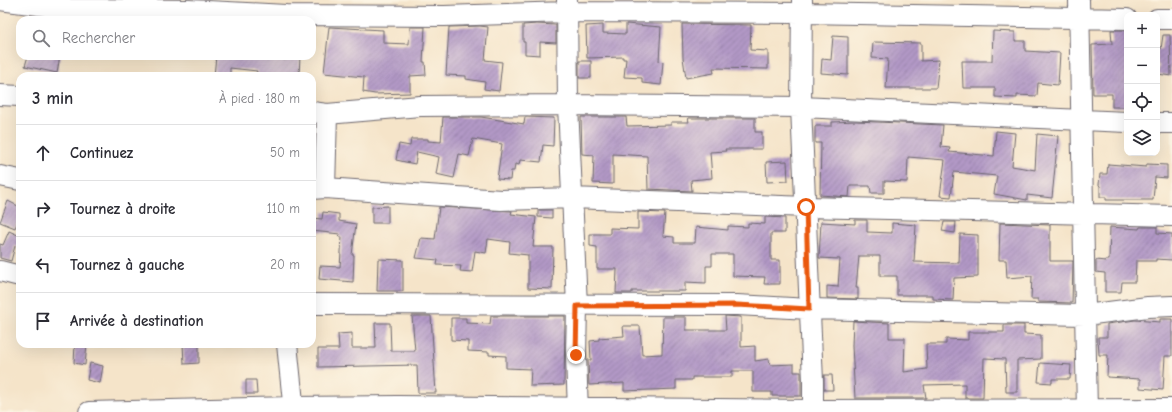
<!DOCTYPE html>
<html lang="fr">
<head>
<meta charset="utf-8">
<style>
  body { margin:0; font-family:"Comic Neue",sans-serif; background:#f7f7f7; color:#2b2b33 }
  .controls { position:absolute; right:12px; top:12px; display:grid; overflow:hidden; border-radius:8px; box-shadow:0 4px 16px #0002 }
  .controls button { width:36px; height:36px; display:grid; place-items:center; padding:0; border:0; border-bottom:1px solid #e1e1e2; background:#fff; color:#2b2b33; font:20px sans-serif }
  .stop { position:absolute; width:12px; height:12px; margin:-9px; border:3px solid #ea580c; border-radius:50%; background:#fff }
  .stop.end { background:#ea580c; border-color:#fff; box-shadow:0 1px 4px #0008 }
  .list { margin:0; padding:0; list-style:none }
  h2 { display:flex; justify-content:space-between; align-items:center; height:52px; margin:0; padding:0 16px; font-size:17px }
  h2 small { font-size:13px; font-weight:400; color:#7c7c81 }
  .list li { display:grid; grid-template-columns:26px 1fr auto; gap:12px; align-items:center; box-sizing:border-box; height:56px; padding:0 16px; border-top:1px solid #e1e1e2 }
  .list b { display:block; font-size:15px; white-space:nowrap }
  .list em { font-size:13px; font-style:normal; color:#7c7c81 }
  .icon { flex:none; width:22px; height:22px; fill:none; stroke:currentColor; stroke-width:2; stroke-linecap:round; stroke-linejoin:round }
  .map { position:relative; flex:none; width:1172px; height:412px; overflow:hidden }
  .search { position:absolute; background:#fff; box-shadow:0 4px 16px #0002; left:16px; top:16px; width:300px; height:44px; display:flex; align-items:center; gap:10px; box-sizing:border-box; padding:0 14px; border-radius:12px; color:#7c7c81; font-size:15px }
  .panel { position:absolute; background:#fff; box-shadow:0 4px 16px #0002; left:16px; top:72px; width:300px; height:276px; border-radius:12px }
  .map>svg:first-child { display:block }
  .building { fill:url(#building-hatch) }
  .lines { fill:none; stroke-linecap:round; stroke-linejoin:round }
  .minor-casing { stroke:#6c666d; stroke-width:22 }
  .minor { stroke:#fff; stroke-width:20 }
  .route { stroke:#ea580c; stroke-width:5 }
</style>
</head>
<body>
<div class="map">
<svg width="1172" height="412" viewBox="0 0 1172 412">
  <defs>
    <pattern id="building-hatch" width="6" height="6" patternUnits="userSpaceOnUse"><rect width="6" height="6" fill="#b299c6"/><path d="M-1 1l2-2M0 6l6-6M5 7l2-2" fill="none" stroke="#907ca2"/></pattern>
  </defs>
  <rect width="100%" height="100%" fill="#fcf5e5"/>
  <filter id="ink" filterUnits="userSpaceOnUse"><feTurbulence type="fractalNoise" baseFrequency=".025" numOctaves="2"/><feDisplacementMap in="SourceGraphic" scale="8" xChannelSelector="R" yChannelSelector="G"/><feConvolveMatrix kernelMatrix="1 2 1 2 8 2 1 2 1" color-interpolation-filters="sRGB"/></filter>
  <filter id="wash" filterUnits="userSpaceOnUse"><feTurbulence type="fractalNoise" baseFrequency=".012" numOctaves="4" result="noise"/><feDisplacementMap in="SourceGraphic" scale="16" xChannelSelector="R" yChannelSelector="G"/><feGaussianBlur stdDeviation="0.9" result="paint"/><feColorMatrix in="noise" values="0 0 0 0 0 0 0 0 0 0 0 0 0 0 0 0 0 1.4 0 .05"/><feComposite in="paint" operator="in"/></filter>
  <g filter="url(#wash)">
    <rect width="100%" height="100%" fill="#f5e4c9"/>
    <g id="blocks">
      <path class="building" d="M537,24l19,1v18l-16,-1v13l-15,-1v-12h-2v-17z
        M626,24l35,3 -2,34 4,1 -2,23 -19,-2v-5l-18,-1 2,-18h-3v-2l-36,1 -1,-32 17,-1v8l23,1z
        M682,24l69,1 -1,25 18,1v18l-55,-1 1,5 -28,5 -3,-20z
        M480,26l8,1 -3,33 17,2 -3,29 -15,-2 1,-7 -19,-3v-3l-20,-1 3,-48z
        M329,27l54,3v13l26,1 1,-17h15l-2,35h2l1,13 -16,1v17l-35,1 -12,-2 1,-15 -40,-4z
        M1111,30h16v77h-15v-13h-19l-1,-49 20,-1z
        M993,31l22,1v9h10v10l35,2 -2,32 -20,-2 -1,13 -20,-1v3l-22,-1v-9h-32l-1,-27h30z
        M1163,35h7l1,41 -13,-2 1,-9h-2v-16h4z
        M833,36l15,1v38l-27,-2 1,-14 9,1z
        M873,42l48,1v18l18,-1 -3,28h-50l2,-29 -16,-1z
        M28,56h32l-3,17 -32,-7z
        M216,56h49l20,4 1,-4h14l-1,20h-37l-6,-1 1,-4 -27,-3v8h-16z
        M579,61h12v17h-12z
        M443,117h38l43,7 1,-7 29,1 -1,28 -10,-1 -2,17 -21,-2 -1,5 -4,-1 -1,7h-3l-1,9 -13,-1 5,-35 -29,-5 -4,17 -10,-2 -5,24 -18,-4 3,-17 -22,-5 -2,12 -19,-4 3,-16 11,2 1,-7h17v2l13,1z
        M581,117h45l1,9 44,-1v-3h18l-1,-4h67v14h7v17h-37l1,2 -16,1 2,26 -21,2 1,11 -44,-2 -1,-33 -34,-2v30l-20,-1 1,-28 -12,-1z
        M856,121l87,4 -2,22 9,1 -1,4 45,4 2,-25 19,2 -3,33 23,4 2,-36 21,2 -6,62 -25,-3v5l-33,-6 3,-18 -43,-4 -3,25 -11,-1 5,-36 -37,-3 -1,25 -23,-1v12h-13l-1,-7h-20l-1,11 -29,-2 1,-52h-6v-17h17v-4z
        M787,161l1,20 -21,1 -1,-20z
        M1108,164l38,3 1,-3 20,1v13l-12,-1 -2,23h-47v-3h-6v-11l-1,-1 1,-11h7z
        M8,201l12,6v10l-5,11 -15,-6z
        M388,206v17h-16v-16z
        M439,207l73,4 -1,3 25,3 -3,30h20l-1,42 -24,-1v-33l-19,-2 1,-11 -22,-3 -2,14 -11,-2 -3,21 -12,-1 1,-5 -24,-1 1,-5 -22,-2 5,-20 14,1z
        M538,210h14v8l-14,-1z
        M323,212l16,2v7l17,3 -4,31h2l-1,27 -34,-3 1,-13 20,1 2,-30h-3l1,-3 -28,-3v-13l10,1z
        M638,212l27,1 -2,23 11,1v6h21l1,-16 32,3v-4l20,1v-4l17,1v-7l20,1v15h-14v27h9v24h-16l1,-7 -32,-1v-22h-21v12h-6v17l-21,-1v9h-53v2h-16l1,-24h-20v-22l-7,-1v-12h20v-6l28,1z
        M855,220h12v12l25,1v-10l24,2 -2,37 45,1 1,-29 18,1v42l-24,1 -1,22 -20,-1v-4h-36v-19h-17v-20h-21l-3,32h2v11l-31,-1v-12l11,1 2,-28 -21,-1 2,-36 34,2z
        M944,222h12l-1,11 -13,-2z
        M1000,223l50,2v36h23l-1,42 -34,-1v-3h-7l1,-23 -25,2 -1,-18h-7z
        M1110,227l29,2 1,-2h17v6l15,1v26l-16,-1v2h-20l-1,21h-13l-1,10h-16v-19l-9,-1v-12l9,1v-1h4z
        M9,231l11,5v12l-5,-2 -4,15 -11,-3v-14l3,1z
        M378,259l25,1v31h-26z
        M412,316h19l5,77h-18l-1,-28 -99,2v-18h21l-1,-15 14,-1v15h24l-1,-25h15l1,28h24z
        M491,316h74l-1,69 -34,1 1,-17 -25,-1v-12l-17,-1v-3l-21,-1v-10l-17,-1v-22h15v5l24,1z
        M725,316l16,1v30l14,-1v15l14,-2 1,6 24,-1v8h7v24h-29v-4h-19v-21h-21v6h-40v3h-16v9l-52,2v-8l-35,2 -1,-25h3l-1,-19 9,-1v-2l25,-2 -1,-10h17l2,29 20,-1 1,-37h23v13h40z
        M1160,319h12v37h-7l-2,34 -23,-2v-9l-33,-2 1,-22h-9l-1,-18h9v-13l28,-4 25,2z
        M853,321l36,2v15h16l-1,34 23,-3 -1,-25h20v-5l22,1v-8h36v-7h20v9l17,1v24l-24,1v32h-11l-1,-33 -21,-1 -1,40h-18v-14l-41,1 2,13h-71l-3,-52z
        M75,344h12l-2,21 -11,-2z
        M183,344h16v19l-15,1z
        M90,363l13,3 -3,17 -13,-3z
        M1040,363l31,2 -1,14h-18v4l-14,-1z
        M824,375h8l1,15h-9z
        M246,380h10l1,14h-11z"/>
    </g>
  </g>
  <g filter="url(#ink)">
    <use href="#blocks" fill-opacity="0" stroke="#6c666d" stroke-width="1"/>
    <g class="lines">
      <g class="minor-casing">
        <path id="minor" d="M0,0l69,9 120,1 97,5 158,1 123,-4 236,1 324,6
          M567,0l1,105 9,201 -1,49 2,57
          M802,0l-1,107 12,274v31
          M1079,0l8,412
          M1157,19h15
          M0,95l20,1
          M312,112l15,2 93,-8 148,-1 233,2 326,15
          M1157,123h15
          M0,176l20,4
          M325,188l2,-74
          M312,189l13,-1 176,12 71,-2 234,9 366,9
          M0,271l20,5
          M312,304l425,1 72,4 276,6 63,-8 24,-1
          M287,344l7,68
          M89,412l204,-5 105,-1 415,4 359,-1"/>
      </g>
      <use href="#minor" class="minor"/>
    </g>
  </g>
  <g class="lines" filter="url(#ink)">
    <path class="route" d="M576,355l1,-49 160,-1 72,4 -3,-102"/>
  </g>
</svg>
<div class="controls">
<button>+</button>
<button>−</button>
<button><svg class="icon" aria-label="locate" viewBox="0 0 24 24"><circle cx="12" cy="12" r="6"/><path d="M12 2v4M12 18v4M2 12h4M18 12h4"/></svg></button>
<button><svg class="icon" aria-label="layers" viewBox="0 0 24 24"><path d="M12 4l9 5-9 5-9-5zM3 14l9 5 9-5"/></svg></button>
</div>
<div class="stop" style="left:806px;top:207px"></div>
<div class="stop end" style="left:576px;top:355px"></div>
<div class="search"><svg class="icon" aria-label="search" viewBox="0 0 24 24"><circle cx="10" cy="10" r="6"/><path d="M15 15l6 6"/></svg>Rechercher</div>
<section class="panel">
<h2>3 min<small>À pied · 180 m</small></h2>
<ul class="list">
<li><svg class="icon" aria-label="ahead" viewBox="0 0 24 24"><path d="M12 20V5M6 11l6-6 6 6"/></svg><div><b>Continuez</b></div><em>50 m</em></li>
<li><svg class="icon" aria-label="right" viewBox="0 0 24 24"><path d="M7 20v-9h11M14 6l5 5-5 5"/></svg><div><b>Tournez à droite</b></div><em>110 m</em></li>
<li><svg class="icon" aria-label="left" viewBox="0 0 24 24"><path d="M17 20v-9H6M10 6l-5 5 5 5"/></svg><div><b>Tournez à gauche</b></div><em>20 m</em></li>
<li><svg class="icon" aria-label="arrive" viewBox="0 0 24 24"><path d="M6 21V4h12l-3 4 3 4H6"/></svg><div><b>Arrivée à destination</b></div></li>
</ul>
</section>
</div>
</body>
</html>
